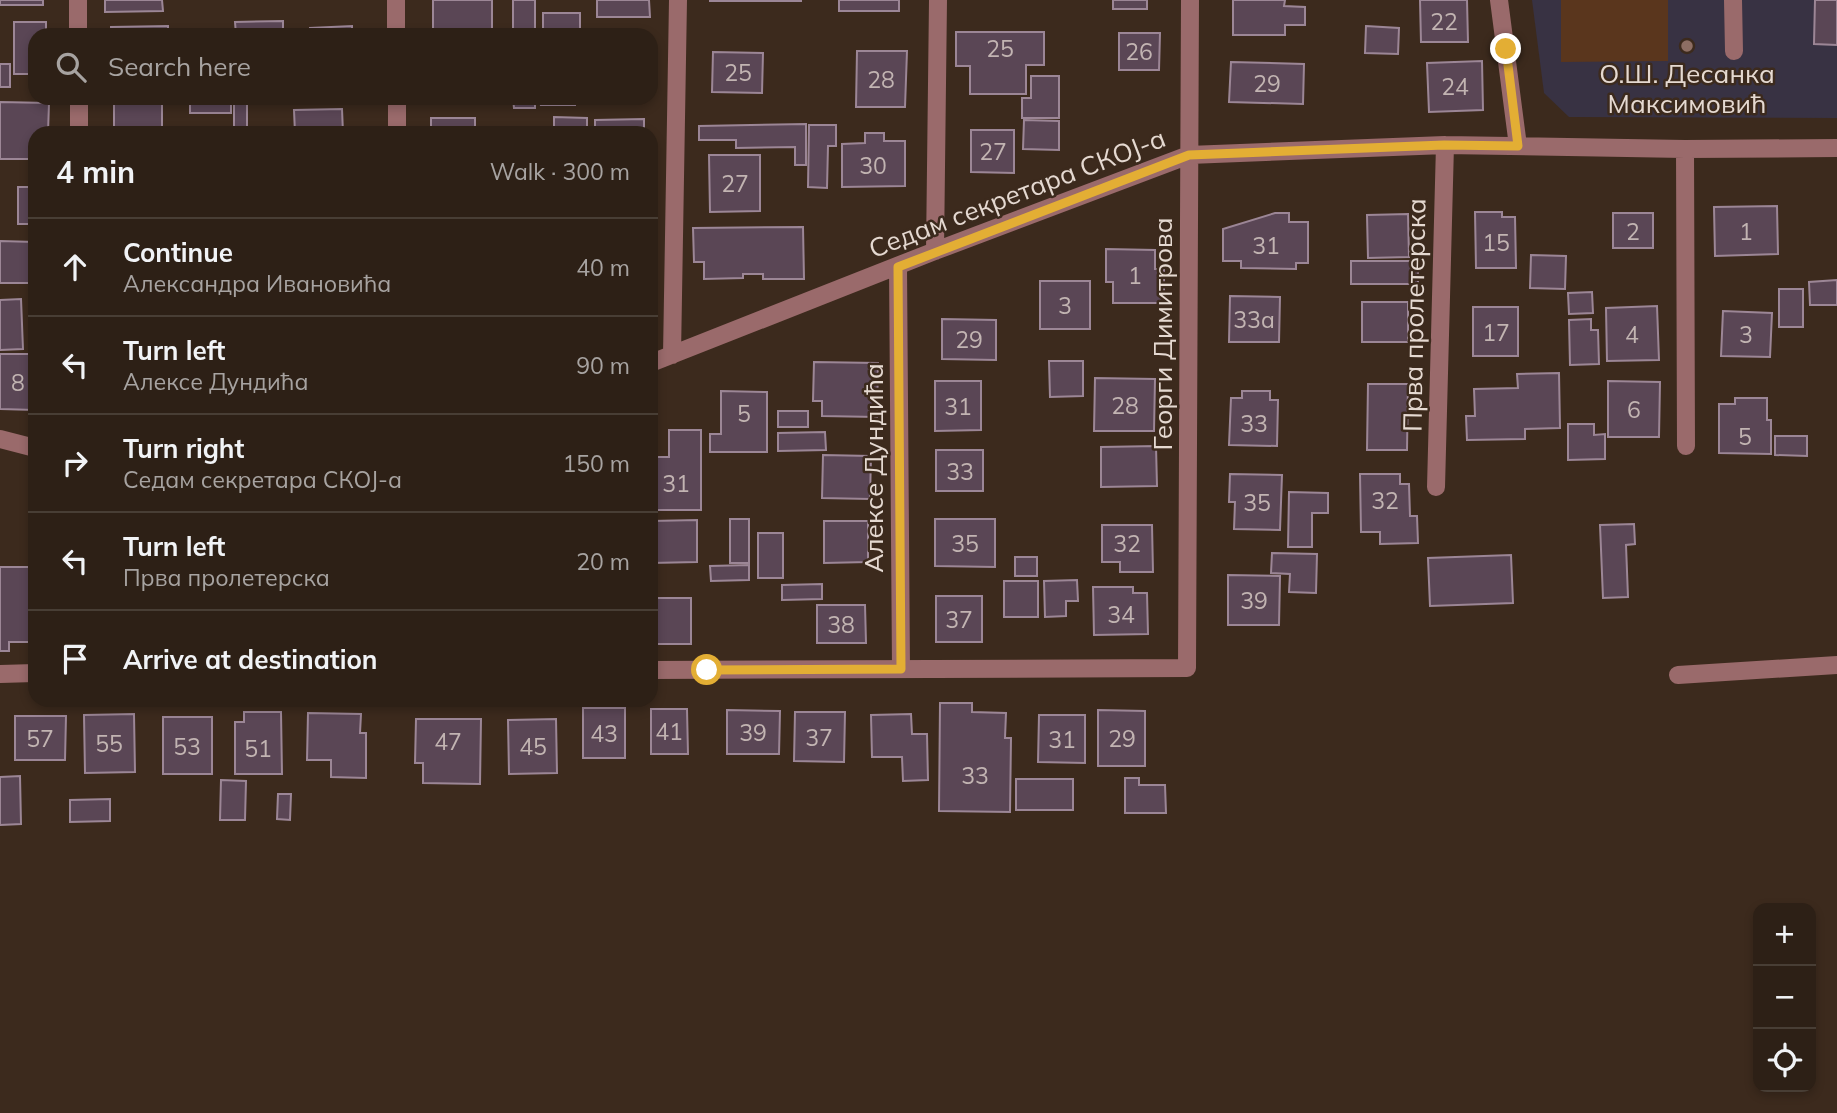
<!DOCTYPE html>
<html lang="en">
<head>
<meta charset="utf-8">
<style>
  body { margin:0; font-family:Mulish,sans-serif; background:#392d23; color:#f1f3f6 }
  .controls { position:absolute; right:21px; bottom:21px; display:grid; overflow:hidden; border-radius:14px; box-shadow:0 4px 10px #0003 }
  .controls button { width:63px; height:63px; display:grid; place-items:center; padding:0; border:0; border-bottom:2px solid #483e35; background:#2d2016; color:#f1f3f6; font:35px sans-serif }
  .stop { position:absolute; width:21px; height:21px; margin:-16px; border:5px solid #e3ae34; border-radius:50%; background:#fff }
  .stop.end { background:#e3ae34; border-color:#fff; box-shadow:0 2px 7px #0008 }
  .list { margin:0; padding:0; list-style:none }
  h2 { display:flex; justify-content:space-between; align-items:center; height:91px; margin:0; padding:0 28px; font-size:30px }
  h2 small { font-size:23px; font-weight:400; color:#a7a3a1 }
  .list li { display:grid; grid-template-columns:46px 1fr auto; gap:21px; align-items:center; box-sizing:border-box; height:98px; padding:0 28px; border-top:2px solid #483e35 }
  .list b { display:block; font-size:26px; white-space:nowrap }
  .list p { margin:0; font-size:23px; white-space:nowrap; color:#a7a3a1 }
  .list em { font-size:23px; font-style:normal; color:#a7a3a1 }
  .icon { flex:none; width:38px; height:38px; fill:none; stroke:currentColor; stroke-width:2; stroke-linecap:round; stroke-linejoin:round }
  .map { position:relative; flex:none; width:1837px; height:1113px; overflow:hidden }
  .search { position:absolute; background:#2d2016; box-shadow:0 4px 10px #0003; left:28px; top:28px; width:630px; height:77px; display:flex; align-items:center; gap:18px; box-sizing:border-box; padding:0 24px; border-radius:21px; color:#a7a3a1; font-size:26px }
  .panel { position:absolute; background:#2d2016; box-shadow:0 4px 10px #0003; left:28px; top:126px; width:630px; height:581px; border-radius:21px }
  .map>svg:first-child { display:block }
  .education { fill:#383243 }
  .green { fill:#5a361d }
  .building { fill:#5a4655; stroke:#9c8696; stroke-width:2 }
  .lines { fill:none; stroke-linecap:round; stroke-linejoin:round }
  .minor { stroke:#9a6a6b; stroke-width:18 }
  .route { stroke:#e3ae34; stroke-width:9 }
  .education-dot { fill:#8d6e63; stroke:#3c2a1d; stroke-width:2.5 }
  .labels { text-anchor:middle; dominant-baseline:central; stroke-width:5; stroke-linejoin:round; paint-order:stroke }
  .number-label { font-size:23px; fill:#c2b4b2 }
  .poi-label { font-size:26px; fill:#e5d9d1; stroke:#3c2a1d }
  .street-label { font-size:26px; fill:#e5d9d1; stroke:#3c2a1d }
</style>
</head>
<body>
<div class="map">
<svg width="1837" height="1113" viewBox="0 0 1837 1113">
  <rect width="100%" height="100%" fill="#3c2a1d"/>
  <path class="education" d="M1532,0h305v118l-268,-1 -25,-24z"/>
  <path class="green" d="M1561,0h107v61l-107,1z"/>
  <path class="building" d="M0,0h43v5h-43z
    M105,0h57l1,11 -58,1z
    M433,0h59v31h-59z
    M513,0h22v32h-22z
    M597,0h52l1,17h-53z
    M710,0h91v1h-91z
    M839,0h60v11h-60z
    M1113,0h34v9h-34z
    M1233,0h52l-1,6 21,1v18h-20v10h-52z
    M1420,0h47l1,42h-47z
    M1815,0h22v45l-23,-1z
    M543,13h37v22h-37z
    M283,21v14h-47l-1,-13z
    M14,22h32v13h-11v39h-21z
    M168,26v9h-57v-8z
    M352,26v9h-42v-7z
    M1366,26l33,2 -1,26 -33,-1z
    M956,32h88v33h-18v29h-56v-28h-14z
    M1119,33h41l-1,37h-40z
    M857,51h50l-2,56h-49z
    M713,52l50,1 -1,40 -50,-1z
    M1482,61l1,49 -54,2 -2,-49z
    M1231,62l73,2 -1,40 -74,-2z
    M0,64h10v23h-10z
    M1031,76h28v42h-37v-20h9z
    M190,98h41v15h-41z
    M234,98h13v35h-13z
    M513,98h22v10h-21z
    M542,98h33v7h-34z
    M114,101h48v32h-48z
    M0,102l49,1 -1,30h-13v26h-35z
    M342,109l1,24h-48l-1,-23z
    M554,117l33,1v15h-33z
    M431,118h44v15h-44z
    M644,119v14h-49v-13z
    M1024,120l35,1v29l-36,-1z
    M806,124v41h-11v-18l-59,1v-8h-37v-14z
    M809,125h27v21h-8l-1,42 -19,-1z
    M971,130h43v43l-43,-1z
    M865,133h19v8h21v45l-63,1v-43l23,-1z
    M709,155h51v56l-50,1z
    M18,187h17v37h-17z
    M1777,206l1,48 -63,2 -1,-49z
    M1475,212h27v5h13l1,51h-40z
    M1275,213h14v9h19v41h-12v6l-55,-1v-7h-18v-32z
    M1613,213h40v35h-40z
    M1408,214l1,43 -41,1 -1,-43z
    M803,227l1,52h-41v-5h-20v4l-39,1v-17h-10l-1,-34z
    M0,241l35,1v41h-35z
    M1106,249l49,1v19h9v34h-51v-21h-7z
    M1531,255l35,1 -1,33 -35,-1z
    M1351,261h67v23h-67z
    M1837,280v25h-27l-1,-23z
    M1040,281h50v48h-50z
    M1779,289h24v38h-24z
    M1592,292l1,21 -24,1 -1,-21z
    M1230,296l50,1 -1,45h-50z
    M21,299l2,50 -23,1v-50z
    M1362,302h46v40h-46z
    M1657,306l2,54 -52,1 -1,-53z
    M1473,307h45v49h-45z
    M1723,311l49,2 -2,44 -49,-1z
    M942,319l54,1v40l-54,-1z
    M1591,319v11h7l1,34 -29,1 -1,-45z
    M0,354h35v56l-35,-1z
    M1049,361h34v35l-33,1z
    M814,362l64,1 -1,54 -55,-1v-15h-9z
    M1559,373l1,55 -35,1v10l-58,1 -1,-24h9l-1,-27 44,-1 -1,-14z
    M1095,378l60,1 -1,52h-60z
    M935,381h46v49l-46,1z
    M1608,381l52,1 -1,55h-51z
    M1368,384h40l-1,66h-40z
    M721,391l46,1v60h-57v-18h11z
    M1242,391h28v9h8l-1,46 -48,-1 2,-47h11z
    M1735,398h32v22h4v34l-52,-1v-49h16z
    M778,411h30v16h-30z
    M1568,424h26v11l11,-1v25l-37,1z
    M669,430h32v80h-50v-53h18z
    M825,432l1,18 -48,1v-18z
    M1775,436h32v20l-32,-1z
    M1156,446l1,40 -56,1v-40z
    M936,450h47v41h-47z
    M823,455l48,1 -1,43 -48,-1z
    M1230,474l52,1 -2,55 -46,-1 1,-27h-6z
    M1360,474h40v10h9l1,32h7l1,27 -38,1v-12h-19z
    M1289,492l39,1v20h-16v34h-24z
    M730,519h19v44h-19z
    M935,519h60v48l-60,-1z
    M697,520v42l-46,1v-42z
    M824,521h44v41l-44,1z
    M1634,524l1,20 -9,1 2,52 -25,1 -3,-73z
    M1102,525h50l1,47h-33v-10h-18z
    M758,533h25v45h-25z
    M1272,553l45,1 -1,39 -27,-1 1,-18 -19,-1z
    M1511,555l2,48 -83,3 -2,-48z
    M1015,557h22v19h-22z
    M749,565v15l-38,1 -1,-15z
    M0,567h35v75h-26v9h-9z
    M1228,575l52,1 -1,49h-51z
    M1077,580l1,21h-12v15l-21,1 -1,-36z
    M1004,581h34v36h-34z
    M822,584v15l-40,1v-15z
    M1093,587h40v6h14l1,41 -54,1z
    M936,596h46v46h-46z
    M651,598h40v46h-40z
    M817,605h48l1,38h-49z
    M940,703h32v9l34,1 -1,25h6l-1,74 -71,-1z
    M583,708h42v50h-42z
    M651,709h36l1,45h-37z
    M727,710l53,1 -1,43h-52z
    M1098,710l47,1v55h-47z
    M244,712h37l1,62h-47v-52h9z
    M795,712h50l-1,50 -50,-1z
    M308,713l53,1 -1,19h6v45l-35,-1v-17h-24z
    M134,714l1,58 -50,1 -1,-58z
    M911,714l1,20h15l1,46 -25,1 -1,-24h-30l-1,-42z
    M1039,715h46v48l-47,-1z
    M15,716h51l-1,44h-50z
    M163,717h49v57h-49z
    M416,719h65l-1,65 -57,-1v-20h-8z
    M556,719l1,54 -48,1 -1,-54z
    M20,776l1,48 -21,1v-48z
    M1125,778h14v7h26l1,28h-41z
    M1016,779h57v31h-57z
    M221,780l25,1 -1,39h-25z
    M278,794h13l-1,26 -13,-1z
    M110,799v22l-40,1v-22z"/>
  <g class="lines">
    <path class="minor" d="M78,0v35
      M396,0v35
      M1499,0l19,146
      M1733,0l1,51
      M79,98v35
      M397,98v35
      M1685,149l1,297
      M935,251l3,-251
      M898,266l3,403
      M672,355l6,-355
      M651,363l284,-112 254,-96 256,-10 240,4 152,-1
      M0,439l35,9
      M1436,487l9,-342
      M651,670l536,-2 3,-668
      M0,674l35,-1
      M1678,675l159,-10"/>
  </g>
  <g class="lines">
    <path class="route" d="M707,670l194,-1 -3,-402 291,-112 255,-10 74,1 -12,-97"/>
  </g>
  <circle class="education-dot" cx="1687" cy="46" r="7"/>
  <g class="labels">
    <g class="number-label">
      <text x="1444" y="21">22</text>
      <text x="1000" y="48">25</text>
      <text x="1139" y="51">26</text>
      <text x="738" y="72">25</text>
      <text x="881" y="79">28</text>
      <text x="1267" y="83">29</text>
      <text x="1455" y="86">24</text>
      <text x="993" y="151">27</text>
      <text x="873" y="165">30</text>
      <text x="735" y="183">27</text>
      <text x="1633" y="231">2</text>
      <text x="1746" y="231">1</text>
      <text x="1496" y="242">15</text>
      <text x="1266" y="245">31</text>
      <text x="1135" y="275">1</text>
      <text x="1065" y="305">3</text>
      <text x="1254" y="319">33a</text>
      <text x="1496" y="332">17</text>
      <text x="1632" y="334">4</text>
      <text x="1746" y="334">3</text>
      <text x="969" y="339">29</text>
      <text x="18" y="382">8</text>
      <text x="1125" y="405">28</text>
      <text x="958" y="406">31</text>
      <text x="1634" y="409">6</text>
      <text x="744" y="413">5</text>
      <text x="1254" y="423">33</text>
      <text x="1745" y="436">5</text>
      <text x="960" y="471">33</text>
      <text x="676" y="483">31</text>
      <text x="1385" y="500">32</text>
      <text x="1257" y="502">35</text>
      <text x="965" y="543">35</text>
      <text x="1127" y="543">32</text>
      <text x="1254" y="600">39</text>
      <text x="1121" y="614">34</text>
      <text x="959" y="619">37</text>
      <text x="841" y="624">38</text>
      <text x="669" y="731">41</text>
      <text x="753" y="732">39</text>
      <text x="604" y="733">43</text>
      <text x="819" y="737">37</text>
      <text x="40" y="738">57</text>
      <text x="1122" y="738">29</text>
      <text x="1062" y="739">31</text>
      <text x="448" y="741">47</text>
      <text x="109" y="743">55</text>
      <text x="187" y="746">53</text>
      <text x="533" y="746">45</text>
      <text x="258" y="748">51</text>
      <text x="975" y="775">33</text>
    </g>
    <g class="poi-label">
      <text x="1687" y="73">О.Ш. Десанка<tspan x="1687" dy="30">Максимовић</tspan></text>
    </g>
    <g class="street-label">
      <text transform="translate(1017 193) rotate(-21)">Седам секретара СКОЈ-а</text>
      <text transform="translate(1414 315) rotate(-89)">Прва пролетерска</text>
      <text transform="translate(1162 334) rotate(-90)">Георги Димитрова</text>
      <text transform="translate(873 468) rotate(-90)">Алексе Дундића</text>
    </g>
  </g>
</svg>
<div class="controls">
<button>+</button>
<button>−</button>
<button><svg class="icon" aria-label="locate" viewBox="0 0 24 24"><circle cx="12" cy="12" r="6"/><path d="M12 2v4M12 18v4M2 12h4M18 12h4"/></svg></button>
</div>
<div class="stop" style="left:707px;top:670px"></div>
<div class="stop end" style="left:1506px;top:49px"></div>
<div class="search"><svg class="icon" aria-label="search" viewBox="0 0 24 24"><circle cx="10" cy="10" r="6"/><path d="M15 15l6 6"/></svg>Search here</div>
<section class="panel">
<h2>4 min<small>Walk · 300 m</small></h2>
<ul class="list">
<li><svg class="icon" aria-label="ahead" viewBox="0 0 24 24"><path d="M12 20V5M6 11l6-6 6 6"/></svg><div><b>Continue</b><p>Александра Ивановића</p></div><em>40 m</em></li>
<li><svg class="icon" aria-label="left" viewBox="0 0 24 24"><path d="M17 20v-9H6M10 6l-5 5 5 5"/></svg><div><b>Turn left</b><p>Алексе Дундића</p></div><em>90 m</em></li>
<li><svg class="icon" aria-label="right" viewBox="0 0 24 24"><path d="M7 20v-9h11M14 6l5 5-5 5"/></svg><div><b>Turn right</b><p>Седам секретара СКОЈ-а</p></div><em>150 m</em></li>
<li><svg class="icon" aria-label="left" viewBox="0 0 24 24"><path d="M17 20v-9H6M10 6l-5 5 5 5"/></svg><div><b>Turn left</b><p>Прва пролетерска</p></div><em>20 m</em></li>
<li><svg class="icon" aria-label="arrive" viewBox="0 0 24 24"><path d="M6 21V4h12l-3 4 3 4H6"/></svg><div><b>Arrive at destination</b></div></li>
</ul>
</section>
</div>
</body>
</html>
